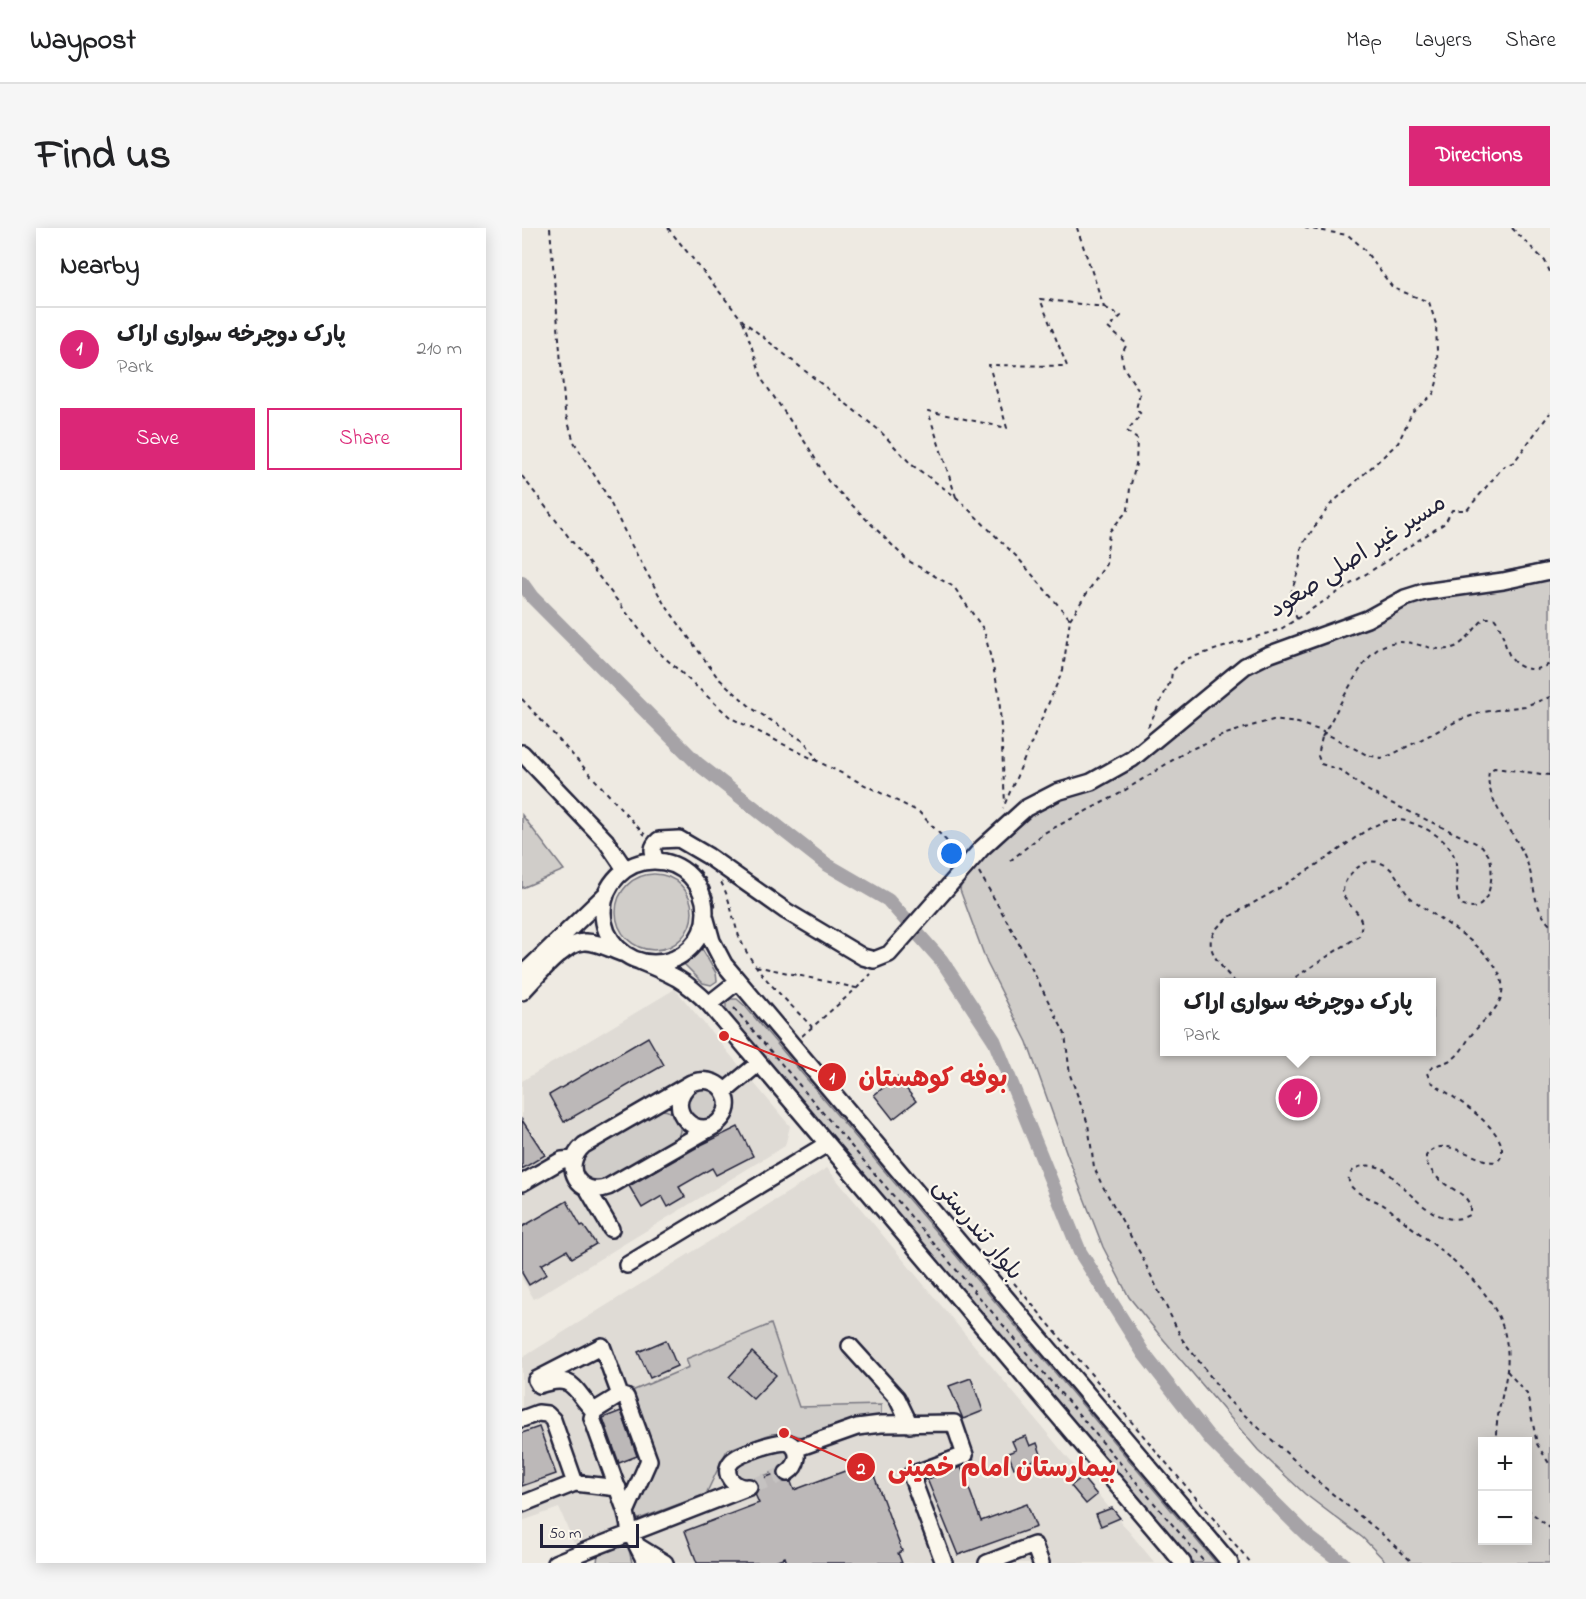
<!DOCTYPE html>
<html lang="en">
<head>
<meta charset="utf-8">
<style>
  body { margin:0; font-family:"Indie Flower","Playpen Sans Arabic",sans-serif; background:#f6f6f6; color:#202124 }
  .controls { position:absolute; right:18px; bottom:18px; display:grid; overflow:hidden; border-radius:0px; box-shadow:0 3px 15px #0003 }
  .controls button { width:54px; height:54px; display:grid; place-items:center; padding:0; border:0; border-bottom:2px solid #e0e0e0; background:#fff; color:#202124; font:30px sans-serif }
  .scale { position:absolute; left:18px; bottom:15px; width:99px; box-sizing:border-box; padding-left:6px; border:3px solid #22223b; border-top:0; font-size:16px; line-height:21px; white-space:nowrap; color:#22223b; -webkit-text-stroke:4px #fbf7ec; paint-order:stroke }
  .you { position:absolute; left:430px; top:626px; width:21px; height:21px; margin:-15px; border:4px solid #fff; border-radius:50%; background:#1a73e8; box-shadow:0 0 0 9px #1a73e833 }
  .badge { display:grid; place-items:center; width:39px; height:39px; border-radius:50%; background:#db2777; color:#fff; font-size:20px; font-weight:700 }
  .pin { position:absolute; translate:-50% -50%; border:3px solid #fff; box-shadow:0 2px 6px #0006 }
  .popup { position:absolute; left:638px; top:750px; width:276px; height:78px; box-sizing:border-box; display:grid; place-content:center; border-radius:0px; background:#fff; filter:drop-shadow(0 2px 4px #0005); font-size:20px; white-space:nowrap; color:#757577 }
  .popup b { font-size:22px; color:#202124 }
  .popup::after { content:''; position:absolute; left:50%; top:100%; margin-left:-12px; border:12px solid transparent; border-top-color:#fff }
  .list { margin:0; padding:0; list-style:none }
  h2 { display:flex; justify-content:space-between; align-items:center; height:78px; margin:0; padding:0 24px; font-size:26px }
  h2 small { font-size:20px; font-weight:400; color:#757577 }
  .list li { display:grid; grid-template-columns:39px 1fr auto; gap:18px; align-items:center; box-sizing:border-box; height:84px; padding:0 24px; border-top:2px solid #e0e0e0 }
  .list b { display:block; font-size:22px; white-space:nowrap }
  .list p { margin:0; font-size:20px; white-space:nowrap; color:#757577 }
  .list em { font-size:20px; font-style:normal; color:#757577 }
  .actions { display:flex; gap:12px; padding:18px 24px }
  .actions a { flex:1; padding:14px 0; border:2px solid #db2777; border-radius:0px; text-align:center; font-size:21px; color:#db2777 }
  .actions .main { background:#db2777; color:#fff }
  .map { position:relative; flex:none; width:1028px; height:1335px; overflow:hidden; border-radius:0px }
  header { display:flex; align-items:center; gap:36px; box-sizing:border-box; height:84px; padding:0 30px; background:#fff; border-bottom:2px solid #e0e0e0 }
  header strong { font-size:28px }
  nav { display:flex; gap:33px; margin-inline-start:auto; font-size:21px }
  .intro { display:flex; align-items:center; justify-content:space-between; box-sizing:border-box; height:144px; padding:0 36px }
  h1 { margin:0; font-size:42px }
  .button { padding:15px 27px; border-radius:0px; background:#db2777; color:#fff; font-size:21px; font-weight:700 }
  main { display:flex; gap:36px; padding:0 36px }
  aside { flex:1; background:#fff; border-radius:0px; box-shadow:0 3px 15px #0003 }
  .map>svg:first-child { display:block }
  .built { fill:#dfdbd5 }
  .green { fill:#d0cdc9; stroke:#797882; stroke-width:1.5; fill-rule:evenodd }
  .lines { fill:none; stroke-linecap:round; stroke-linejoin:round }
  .canal { stroke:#a6a3a7; stroke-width:14 }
  .building { fill:#bcb8b8; stroke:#22223b; stroke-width:1.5 }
  .minor-tunnel { stroke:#c5c2c1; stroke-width:15; stroke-dasharray:15 8; stroke-linecap:butt }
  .minor-casing { stroke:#22223b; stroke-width:20 }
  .path { stroke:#22223b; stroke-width:2; stroke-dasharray:4.5 4.5; stroke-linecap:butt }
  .minor { stroke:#fbf7ec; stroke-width:15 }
  .path-bridge { stroke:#22223b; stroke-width:2; stroke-dasharray:4.5 4.5; stroke-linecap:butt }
  .labels { text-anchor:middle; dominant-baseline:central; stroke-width:4.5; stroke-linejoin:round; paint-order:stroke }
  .street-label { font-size:24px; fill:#22223b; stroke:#fbf7ec }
  .leader { fill:none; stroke:#d62828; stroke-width:2 }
  .callout-dot { fill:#d62828; stroke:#fbf7ec; stroke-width:2 }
  .mark-label { font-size:18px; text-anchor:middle; font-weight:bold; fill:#fff }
  .callout-label { font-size:26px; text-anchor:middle; font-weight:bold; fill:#d62828; stroke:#fbf7ec; stroke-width:4.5; stroke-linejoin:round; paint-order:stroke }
</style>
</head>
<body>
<header>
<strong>Waypost</strong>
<nav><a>Map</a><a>Layers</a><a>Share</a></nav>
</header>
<div class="intro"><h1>Find us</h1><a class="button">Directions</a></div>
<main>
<aside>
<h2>Nearby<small></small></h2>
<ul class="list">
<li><span class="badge">1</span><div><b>پارک دوچرخه سواری اراک</b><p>Park</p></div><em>210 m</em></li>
</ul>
<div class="actions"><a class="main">Save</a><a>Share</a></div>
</aside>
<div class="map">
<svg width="1028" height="1335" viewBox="0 0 1028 1335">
  <rect width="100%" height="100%" fill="#eeeae2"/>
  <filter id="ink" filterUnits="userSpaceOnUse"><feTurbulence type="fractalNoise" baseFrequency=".0167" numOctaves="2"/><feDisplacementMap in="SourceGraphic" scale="12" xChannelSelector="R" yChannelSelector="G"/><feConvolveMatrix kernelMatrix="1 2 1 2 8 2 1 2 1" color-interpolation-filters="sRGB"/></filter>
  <g filter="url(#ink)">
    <path class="built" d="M153,761l115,137 -5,20 -251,153 -12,-20v-198z
      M305,940l328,395h-558l1,-10 -6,-16 -18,6 -15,-35 -37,13v-163z"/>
    <path class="green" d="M1028,334v1001h-163l-24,-25 -58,-44 -47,-44 -100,-117 -29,-36 -26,-50 -36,-93 -40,-112 -40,-79 -27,-73 9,-41 52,-48 33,-17 34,-10 39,-22 113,-93 22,-11 102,-37 37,-21 21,-6 80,-12zM642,754h268v70h-268zM960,1214h45v98h-45z
      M0,587l42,55 -42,18z
      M94 684a38 38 0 1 1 76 0a38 38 0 1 1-76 0Z
      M180,721l14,24 1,8 -6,4 -8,-2 -19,-19z
      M209,771h6l8,7 471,557h-22l-468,-552v-9z
      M164 876a17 17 0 1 1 34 0a17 17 0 1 1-34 0Z
      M137,882c17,-1 27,15 17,30l-70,41 -11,3 -14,-9 -1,-16 3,-5z
      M249,1096l28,83 82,-2v12l-33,4 -46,16 -15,-4 -16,1 -44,16 -21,44 -67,25 -6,-4 24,-57 -25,-67 57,-24 -3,-8z
      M256,1221l8,1 3,3 1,8c-10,10 -35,20 -50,19 -2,-3 -5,-6 -5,-9 0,-9 35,-19 43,-22z
      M101,1316l5,1 4,18h-35l1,-10z"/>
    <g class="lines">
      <path class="canal" d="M0,355l10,14 165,166 129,101 62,36 54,61 52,79 86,212 64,102 68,87 98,97 33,25"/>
    </g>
    <path class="building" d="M126,809l16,28 -100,57 -15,-27z
      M375,849l19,24 -23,18 -19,-24z
      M0,892l23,35 -23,14z
      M216,899l15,29 -37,19 -4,-7 -33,19 6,10 -17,10 -6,-11 -20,12 -13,-22 72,-41z
      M45,973l14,25 2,-1 13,19 -24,14 -5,-8 -26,15 6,9 -18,11 -7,-12v-46z
      M144,1112l11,26 -27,12 -12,-26z
      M230,1124l24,23 -23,24 -24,-22z
      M449,1150l12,33 -20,8 -14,-33z
      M99,1183l16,45 -18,7 -16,-45z
      M17,1199l17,47 -34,12v-53z
      M504,1208l4,10 7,-3 5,14 -28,11 -6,-15 8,-3 -4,-9z
      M347,1234l33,89 -4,2 4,10h-115l-2,-6 -15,6h-73l-12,-32 74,-28 -4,-9 4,-6 -3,-7 21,-8 2,6 4,3h8l3,8z
      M439,1239l20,54 46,-17 9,23 -78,28 -31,-76z
      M560,1249l15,18 -11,9 -15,-18z
      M590,1280l8,10 -19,8 -5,-12z"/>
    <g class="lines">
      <path class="minor-tunnel" d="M230,1258l35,-13"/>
      <g class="minor-casing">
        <path id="minor" d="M0,525l84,88 19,28
          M134,632c-4,-9 -5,-13 3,-20l20,-1 29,17 78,55 77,46 11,3 15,-6 93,-106 44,-40 31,-16 34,-10 41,-23 113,-93 20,-10 102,-37 38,-21 19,-6 79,-11 47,-10
          M81 684a51 51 0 1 1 102 0a51 51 0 1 1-102 0Z
          M183,688l7,25 12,23 506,599
          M117,733c32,13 45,18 70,43l474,559
          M0,747l83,-80
          M0,764c15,-15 41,-49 62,-50 12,-1 26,7 37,11
          M187,776l29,-23
          M169,855c-32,26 10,63 31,35 4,-5 6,-11 5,-17 -3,-19 -20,-24 -36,-18l-107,62c-24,21 -5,53 24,42l108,-62
          M202,864l35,-29
          M0,955l40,-23 12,-1
          M65,960l24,41
          M105,1037l200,-121
          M328,1118l47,52 13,27
          M72,1183c-22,-22 -19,-38 -55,-26l-3,-5 66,-34 18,49
          M0,1191l16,-6 9,1 6,6 22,63
          M273,1221l62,-22 24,-3 73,-1 11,32 -54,20 33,88
          M227,1259c-14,2 -29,-13 -17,-26 7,-7 48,-22 57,-18 13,7 9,23 -2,30
          M0,1276l53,-21 43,5
          M104,1284l23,-52 -23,-63 -6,-2 -26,16 -2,7 34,94 4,20 16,31
          M117,1319l26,16
          M50,1328l177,-69
          M33,1335l17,-7 3,7
          M465,1335l47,-18 7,18"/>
      </g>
      <path class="path" d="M28,0l15,184 9,30 32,52 26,52 31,56 55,76 35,31 52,33 13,19
        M146,0l75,93 137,110 32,34 44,32 62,61 52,61 -7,51 -60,138
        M990,0l33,33 5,11
        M221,93l20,60 46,67 19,33 79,79 47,27 30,43 15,62 6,111
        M0,248l130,170 79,72 188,94 39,41
        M434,269l-28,-86 79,17 -18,-63 78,1 -27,-67 64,8 -27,-79
        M548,391l36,-55 3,-32 19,-22 2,-22 6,-24 1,-25 -10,-8 14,-17 -5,-5 4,-16 -16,-25 -3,-13 6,-11 -19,-16 13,-12 -17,-9
        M775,391l-8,-19 11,-35 2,-20 28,-40 68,-62 14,-30 22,-20 4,-15 -2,-54 -7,-22 -36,-14 -30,-40 -15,-13 -43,-7
        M0,471l123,136
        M626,499l23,-47 1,-9 14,-12 95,-30 164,-106 7,-13h15l36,-43 11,-5 36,-49
        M805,500c12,-21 33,-66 51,-79 28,-19 53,8 77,-2 12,-6 20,-20 30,-29h9c13,14 8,41 28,49 11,4 18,2 28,-3
        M1028,547l-56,-7 -5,4c-6,27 31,66 39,93 8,23 4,40 22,60
        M488,633l34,-28 75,-39 68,-43 39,-17 32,-10 15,-4 25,3 21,7 48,25 14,3 10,-3 68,-35 24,-8 42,-6 25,-9
        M170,636c14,10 20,28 24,44
        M457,644l33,58 53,104 5,41 18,49 6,43 7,16 39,70 42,86 47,62 95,86 56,45 33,31
        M199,654c10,19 11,35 18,54 13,35 48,64 73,91
        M234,738l100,22
        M713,754c-9,-10 -27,-28 -24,-43 2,-8 10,-16 17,-21 15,-10 32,-18 48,-28 18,-11 36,-22 54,-34 17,-11 43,-35 63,-36 14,-1 31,7 43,15 32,23 14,40 24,69 28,17 35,-26 30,-46 -2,-4 -5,-8 -8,-12l-91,-43 -24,-13 -27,-20 -19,-6 -3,-8 4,-19
        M766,754l71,-46c2,-6 4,-12 1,-18 -2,-7 -10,-11 -14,-18 -9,-14 5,-29 17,-36 7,-4 15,-3 22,1 12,6 16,23 25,32 24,22 104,59 91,100 -4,14 -19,24 -28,36 -7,8 -10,18 -19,25 -8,6 -22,6 -27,15l3,8c18,13 73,45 72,70 -2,34 -56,-26 -76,5v6c4,7 9,14 15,19 12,10 34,15 28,34 -31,17 -63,-27 -85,-46 -10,-5 -31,-6 -35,8 -3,15 23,21 33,27 10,6 19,15 28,22 21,16 41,32 59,50 27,27 42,56 38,94 -3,24 -12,47 -11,72
        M212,780l471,555
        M280,808l55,-48 14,-14
        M492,1055l237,280
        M985,1143l20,23 10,50 13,21
        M1005,1281l23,19"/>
      <use href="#minor" class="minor"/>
      <path class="path-bridge" d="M800,509l5,-9"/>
    </g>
  </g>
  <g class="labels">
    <g class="street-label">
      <text transform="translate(836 329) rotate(-33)">مسیر غیر اصلی صعود</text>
      <text transform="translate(455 1002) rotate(50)">بلوار تندرستی</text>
    </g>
  </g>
  <path class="leader" d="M202 808L310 849M262 1205L339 1239"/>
  <g class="callout-dot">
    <circle cx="202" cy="808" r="6"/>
    <circle cx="262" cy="1205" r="6"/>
    <circle cx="310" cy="849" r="15"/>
    <circle cx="339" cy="1239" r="15"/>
  </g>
  <g class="mark-label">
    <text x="310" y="855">1</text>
    <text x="339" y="1246">2</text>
  </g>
  <g class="callout-label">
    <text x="411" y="858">بوفه کوهستان</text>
    <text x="480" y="1248">بیمارستان امام خمینی</text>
  </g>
</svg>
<div class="controls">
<button>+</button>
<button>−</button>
</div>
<div class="scale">50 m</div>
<div class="you"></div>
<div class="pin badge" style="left:776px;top:870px">1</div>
<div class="popup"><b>پارک دوچرخه سواری اراک</b>Park</div>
</div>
</main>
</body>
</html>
